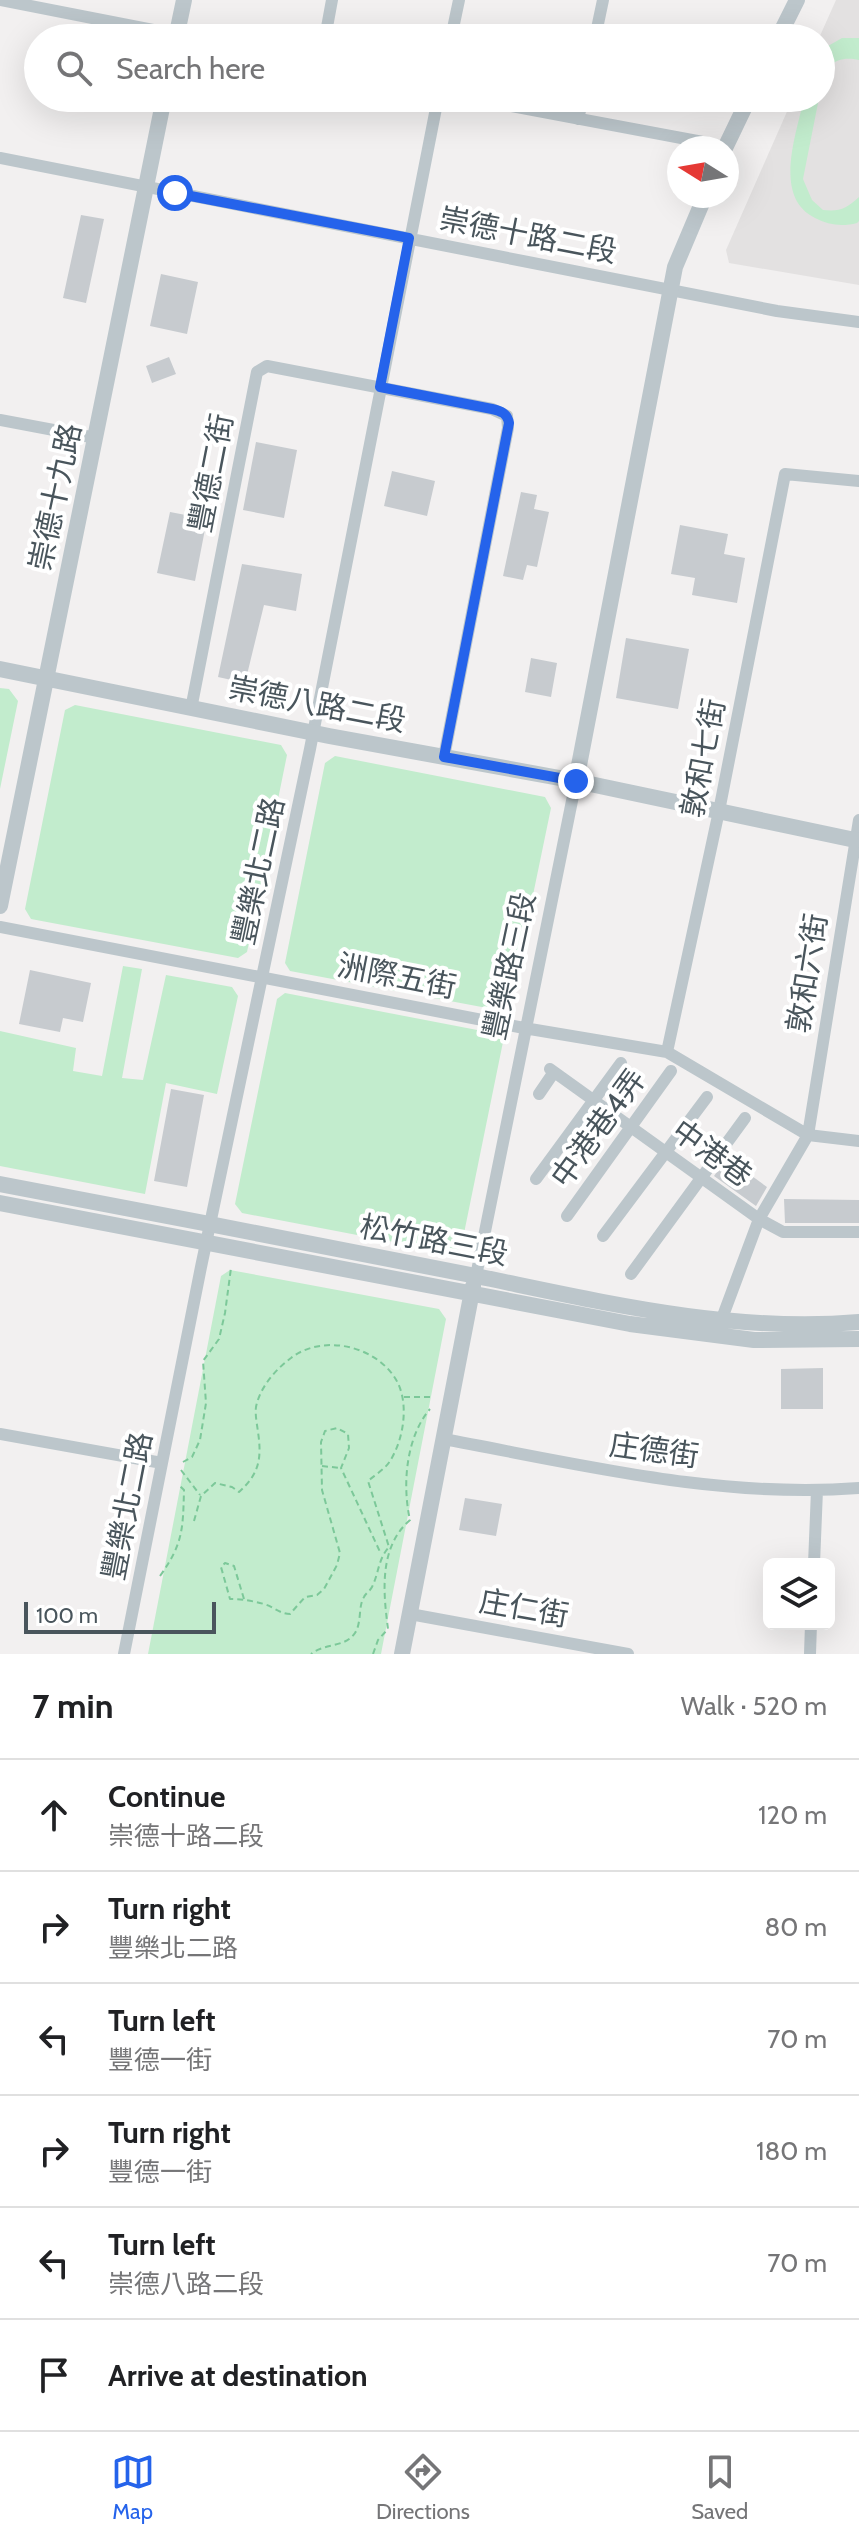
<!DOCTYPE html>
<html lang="en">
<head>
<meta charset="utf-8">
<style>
  body { margin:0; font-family:Cabin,"Noto Sans TC",sans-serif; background:#f6f6f6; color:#202124 }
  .controls { position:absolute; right:24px; bottom:24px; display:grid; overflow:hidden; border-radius:12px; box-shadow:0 8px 32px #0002 }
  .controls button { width:72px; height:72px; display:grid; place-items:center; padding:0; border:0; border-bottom:2px solid #e0e0e0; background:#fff; color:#202124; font:40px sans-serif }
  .compass { position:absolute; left:667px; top:136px; width:72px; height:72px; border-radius:50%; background:#fff; box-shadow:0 8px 32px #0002; rotate:281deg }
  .scale { position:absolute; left:24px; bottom:20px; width:192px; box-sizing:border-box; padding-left:8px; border:4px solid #49555c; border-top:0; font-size:22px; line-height:28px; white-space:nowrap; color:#49555c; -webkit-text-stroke:6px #fff; paint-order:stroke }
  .stop { position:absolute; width:24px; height:24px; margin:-18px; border:6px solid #2563eb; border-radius:50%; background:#fff }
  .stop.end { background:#2563eb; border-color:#fff; box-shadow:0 2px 8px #0008 }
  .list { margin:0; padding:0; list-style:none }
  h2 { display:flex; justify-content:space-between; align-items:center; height:104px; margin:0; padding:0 32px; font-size:34px }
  h2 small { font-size:26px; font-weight:400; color:#757577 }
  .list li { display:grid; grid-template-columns:52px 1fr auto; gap:24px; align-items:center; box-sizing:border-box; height:112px; padding:0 32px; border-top:2px solid #e0e0e0 }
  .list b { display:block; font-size:30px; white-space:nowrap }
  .list p { margin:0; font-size:26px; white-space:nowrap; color:#757577 }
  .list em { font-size:26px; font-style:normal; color:#757577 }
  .icon { flex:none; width:44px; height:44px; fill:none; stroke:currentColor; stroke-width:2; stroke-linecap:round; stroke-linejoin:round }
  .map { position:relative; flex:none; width:859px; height:1654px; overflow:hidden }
  .search { position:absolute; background:#fff; box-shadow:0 8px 32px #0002; left:24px; right:24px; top:24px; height:88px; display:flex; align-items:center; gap:20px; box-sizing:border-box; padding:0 28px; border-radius:44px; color:#757577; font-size:30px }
  .sheet { height:776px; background:#fff }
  nav { display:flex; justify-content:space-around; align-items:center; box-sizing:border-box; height:112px; border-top:2px solid #e0e0e0; background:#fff; font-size:22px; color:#757577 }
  nav a { display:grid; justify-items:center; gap:4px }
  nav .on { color:#2563eb }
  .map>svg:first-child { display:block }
  .education { fill:#e3e1e1 }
  .green { fill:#c2eccd }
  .building { fill:#c7cbcf }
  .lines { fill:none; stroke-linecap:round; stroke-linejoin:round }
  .path { stroke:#7cc899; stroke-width:2; stroke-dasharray:6 4; stroke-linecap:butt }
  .minor { stroke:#bcc6cb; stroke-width:12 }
  .tertiary { stroke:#bcc6cb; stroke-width:16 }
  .route { stroke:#2563eb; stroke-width:10 }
  .labels { text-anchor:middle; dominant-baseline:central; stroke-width:8; stroke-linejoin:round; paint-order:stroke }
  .street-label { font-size:30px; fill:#49555c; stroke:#fff }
</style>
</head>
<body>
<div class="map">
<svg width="859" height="1654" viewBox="0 0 859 1654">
  <rect width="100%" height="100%" fill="#f2f0f0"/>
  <path class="education" d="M836,0h23v285l-130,-22 -3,-13 67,-152h28l-2,-60z"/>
  <path class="green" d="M842,38h17v22c-22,-5 -34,5 -38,26v-36z
    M804,98h15l-16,81 9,21 11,10c17,2 24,-2 36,-13v24l-2,2c-15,4 -29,2 -42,-5 -43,-21 -18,-85 -11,-120z
    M0,688l9,1 9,12 -18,88z
    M75,705l206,40 6,10 -40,197 -9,6 -207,-39 -6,-10 40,-199z
    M335,756l210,41 6,11 -41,198 -7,5 -213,-40 -5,-8 40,-200z
    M123,966l19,3 -20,109 21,2 23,-105 66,12 6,9 -21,98 -51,-11 -21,111 -145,-28v-135l76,17 -3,23 29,5z
    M285,993l213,41 5,8 -42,206 -10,5 -209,-40 -7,-9 42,-205z
    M230,1270l209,39 7,10 -65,335h-233l73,-378z"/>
  <path class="building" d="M81,215l23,4 -18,84 -23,-5z
    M161,274l37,8 -11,52 -37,-8z
    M169,357l7,17 -24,9 -6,-17z
    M256,442l41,8 -13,68 -41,-8z
    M392,471l43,10 -8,35 -43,-10z
    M521,492l16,3 -3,14 15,3 -12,55 -10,-2 -4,15 -20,-4z
    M170,512l37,7 -12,62 -38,-8z
    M680,525l48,9 -4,20 21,4 -8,45 -45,-8 3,-17 -24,-4z
    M242,564l60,10 -6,37 -32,-6 -19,78 -27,-6z
    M626,638l63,11 -11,60 -62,-11z
    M531,658l26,5 -6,34 -26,-5z
    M30,970l61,13 -8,39 -20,-4 -3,14 -41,-8z
    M171,1089l33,6 -17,92 -33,-6z
    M727,1158l40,29 -11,19 -42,-30z
    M784,1199l75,1v23h-74z
    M823,1368v41h-42v-40z
    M465,1498l37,6 -6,32 -37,-6z"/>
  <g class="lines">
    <path class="path" d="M404,1397h29
      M183,1462l9,-5 8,-17 6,-37 -3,-42 16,-22 6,-26 6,-45
      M322,1466l18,2
      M181,1470l19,25
      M194,1521l7,-25 14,-13 17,4 7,5c20,-18 23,-33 19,-60 -1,-8 -3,-17 -2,-25 4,-20 20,-38 35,-49 31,-24 83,-13 104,20 15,23 9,61 -5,83 -5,8 -15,14 -22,20l21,66c-11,12 -10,26 -17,40 -2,4 -6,6 -8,10 -6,9 -2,25 -9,36 -10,15 -31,10 -44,21
      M160,1576c23,-32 23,-47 24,-86l-6,-6
      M244,1599l-10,-33 -9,-3 -4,4 9,32c12,0 23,2 34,5 10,3 16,10 26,10l15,-17 12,-2 7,-6 13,-24 3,-12 -18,-63 -1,-48 4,-11 12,-3 11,6 1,14 -8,20 40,86
      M373,1654l5,-14 10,-11c-5,-38 -9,-82 22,-109 -8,-35 -4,-83 20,-111"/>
    <path class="minor" d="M0,0l194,38
      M325,38l7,-38
      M451,38l8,-38
      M595,38l8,-38
      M468,98l240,45 10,5
      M578,119l5,-21
      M0,158l777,153 82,11
      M0,420l96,18
      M191,709l66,-337 10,-6 225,43 15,7 1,12 -64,329
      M0,927l524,101 143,24 141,83 51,6
      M667,1052l52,-241 66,-337 74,7
      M550,1069l209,150 24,13h76
      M539,1094l15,-22
      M536,1179l85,-116
      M567,1216l104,-145
      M603,1236l104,-139
      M631,1274l114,-156
      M476,1276l100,-495
      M721,1321l38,-102 49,-84 51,-315
      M0,1434l162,29
      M443,1439c137,25 276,60 416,49
      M814,1564l3,-74
      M410,1614l218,40
      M124,1654l77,-387 109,-518 128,-651
      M810,1654l1,-30"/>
    <path class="tertiary" d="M176,38l8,-38
      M778,38l19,-38
      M725,148l24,-50
      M0,669l329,67 247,45 279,59
      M576,781l99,-514 30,-71
      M0,906l164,-808
      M0,1184c159,30 317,61 476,92 127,26 253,57 383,46
      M0,1203l630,121 124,16 105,-1
      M402,1654l71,-368"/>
  </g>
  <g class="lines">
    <path class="route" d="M175,193l234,45 -29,149 112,22c9,2 15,4 17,14l-65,334 132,24"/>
  </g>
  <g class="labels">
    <g class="street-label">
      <text transform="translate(528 235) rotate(11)">崇德十路二段</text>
      <text transform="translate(211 473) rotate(-79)">豐德二街</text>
      <text transform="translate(55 497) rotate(-78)">崇德十九路</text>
      <text transform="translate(317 704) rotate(11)">崇德八路二段</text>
      <text transform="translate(703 758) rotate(-79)">敦和七街</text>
      <text transform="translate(258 871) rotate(-78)">豐樂北二路</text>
      <text transform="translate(509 966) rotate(-78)">豐樂路三段</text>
      <text transform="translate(807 973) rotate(-81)">敦和六街</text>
      <text transform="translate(397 976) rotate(11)">洲際五街</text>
      <text transform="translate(598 1128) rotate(-54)">中港巷4弄</text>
      <text transform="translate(712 1153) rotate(36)">中港巷</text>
      <text transform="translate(434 1240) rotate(11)">松竹路三段</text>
      <text transform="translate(654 1450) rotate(8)">庄德街</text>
      <text transform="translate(127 1506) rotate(-79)">豐樂北二路</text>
      <text transform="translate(524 1608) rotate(10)">庄仁街</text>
    </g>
  </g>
</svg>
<div class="controls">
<button><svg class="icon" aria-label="layers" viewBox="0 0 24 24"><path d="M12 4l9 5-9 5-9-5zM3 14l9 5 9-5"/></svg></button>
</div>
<svg class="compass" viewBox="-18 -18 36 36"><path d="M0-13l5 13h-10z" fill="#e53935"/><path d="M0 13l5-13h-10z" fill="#757577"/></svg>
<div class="scale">100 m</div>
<div class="stop" style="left:175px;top:193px"></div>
<div class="stop end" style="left:576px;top:781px"></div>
<div class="search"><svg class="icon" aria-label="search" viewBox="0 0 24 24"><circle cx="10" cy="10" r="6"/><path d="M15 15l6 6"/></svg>Search here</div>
</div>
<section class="sheet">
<h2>7 min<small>Walk · 520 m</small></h2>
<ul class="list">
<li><svg class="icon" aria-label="ahead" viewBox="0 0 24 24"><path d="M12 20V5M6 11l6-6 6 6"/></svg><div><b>Continue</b><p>崇德十路二段</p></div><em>120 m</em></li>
<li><svg class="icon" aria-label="right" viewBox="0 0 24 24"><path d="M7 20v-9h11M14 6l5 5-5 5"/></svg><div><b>Turn right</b><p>豐樂北二路</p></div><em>80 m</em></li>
<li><svg class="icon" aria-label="left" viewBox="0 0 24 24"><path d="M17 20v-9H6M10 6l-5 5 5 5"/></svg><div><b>Turn left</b><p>豐德一街</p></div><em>70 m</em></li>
<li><svg class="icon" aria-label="right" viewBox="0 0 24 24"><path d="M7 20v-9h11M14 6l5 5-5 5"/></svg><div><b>Turn right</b><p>豐德一街</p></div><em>180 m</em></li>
<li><svg class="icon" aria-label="left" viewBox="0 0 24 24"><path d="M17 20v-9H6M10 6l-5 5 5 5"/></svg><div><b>Turn left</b><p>崇德八路二段</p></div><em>70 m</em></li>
<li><svg class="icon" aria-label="arrive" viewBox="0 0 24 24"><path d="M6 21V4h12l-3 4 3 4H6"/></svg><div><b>Arrive at destination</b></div></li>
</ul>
</section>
<nav>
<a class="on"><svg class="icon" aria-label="map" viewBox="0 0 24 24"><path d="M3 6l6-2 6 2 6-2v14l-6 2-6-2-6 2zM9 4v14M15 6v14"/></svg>Map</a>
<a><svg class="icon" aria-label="directions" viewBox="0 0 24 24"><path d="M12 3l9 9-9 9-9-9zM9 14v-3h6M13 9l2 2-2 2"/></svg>Directions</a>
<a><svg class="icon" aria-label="saved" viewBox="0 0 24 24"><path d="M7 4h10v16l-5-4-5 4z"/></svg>Saved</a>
</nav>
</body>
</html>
